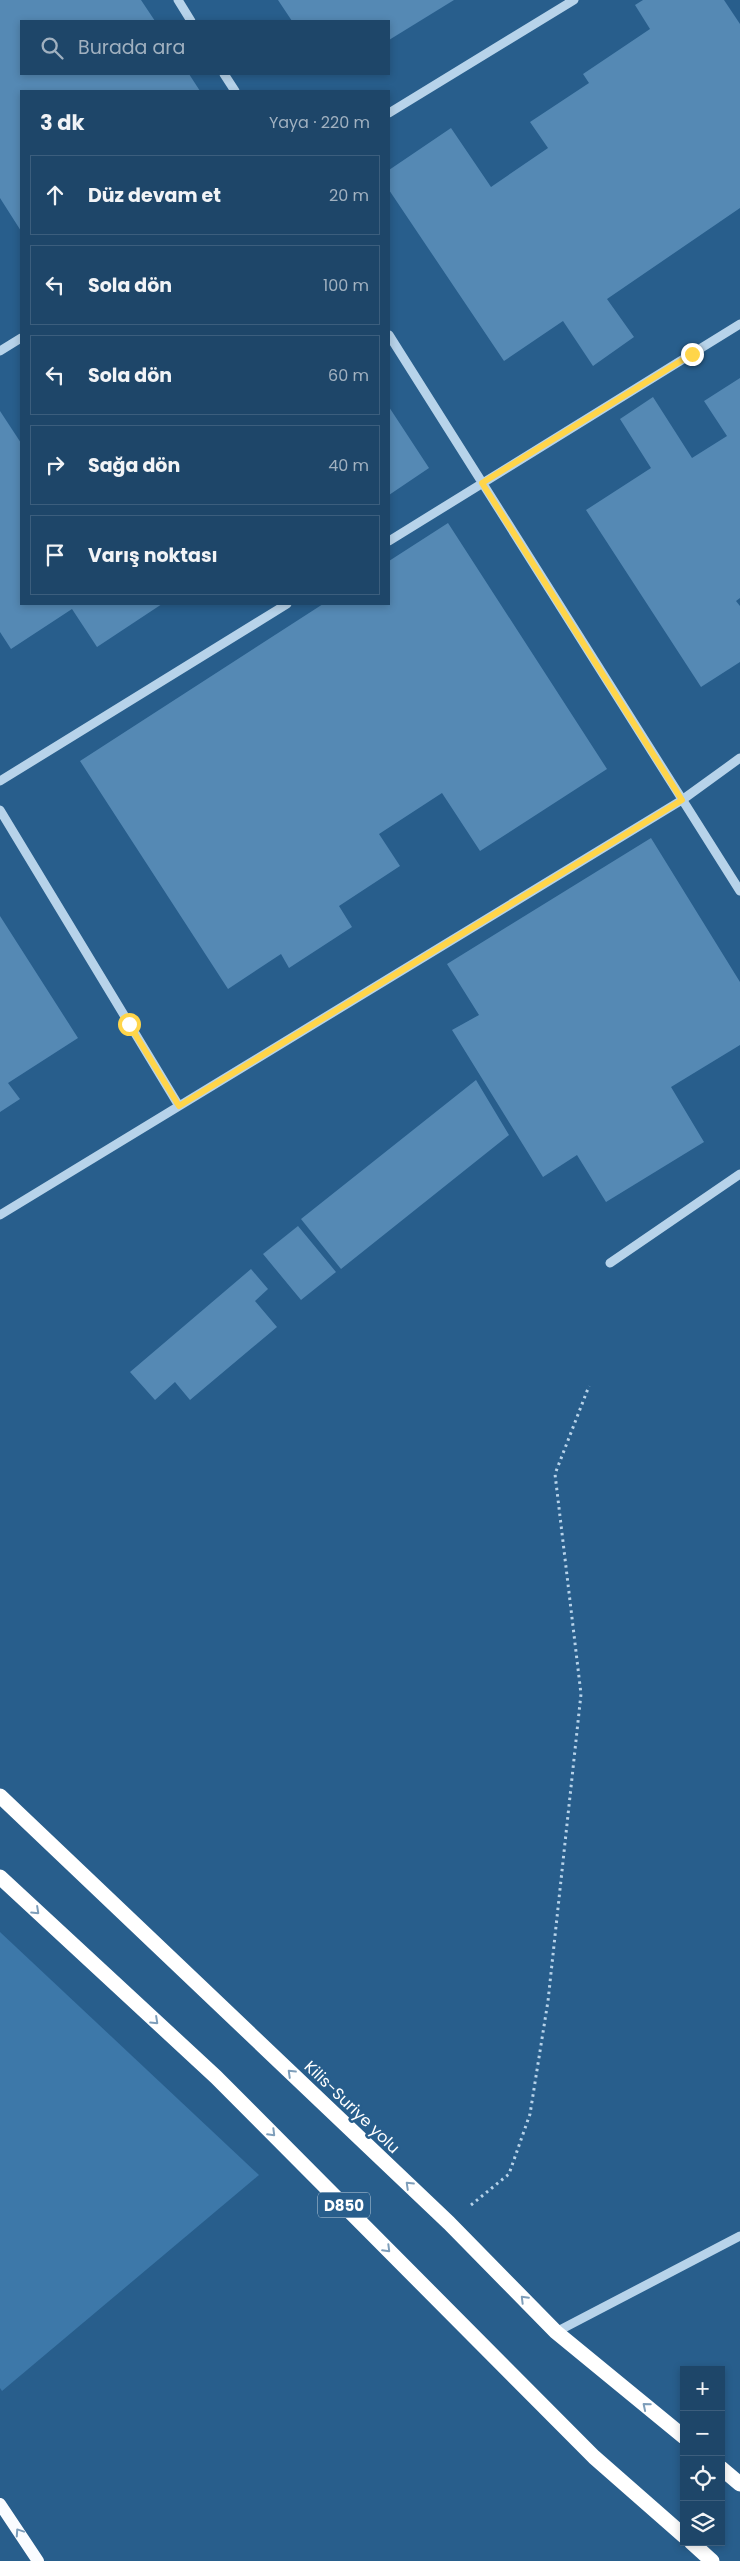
<!DOCTYPE html>
<html lang="tr">
<head>
<meta charset="utf-8">
<style>
  body { margin:0; font-family:Poppins,sans-serif; background:#264d6f; color:#f1f3f6 }
  .controls { position:absolute; right:15px; bottom:15px; display:grid; overflow:hidden; border-radius:0px; box-shadow:0 2px 8px #0003 }
  .controls button { width:45px; height:45px; display:grid; place-items:center; padding:0; border:0; border-bottom:1px solid #3c5e7d; background:#1e4669; color:#f1f3f6; font:25px sans-serif }
  .stop { position:absolute; width:15px; height:15px; margin:-11px; border:4px solid #ffd54a; border-radius:50%; background:#fff }
  .stop.end { background:#ffd54a; border-color:#fff; box-shadow:0 1px 5px #0008 }
  .list { margin:0; padding:0; list-style:none }
  h2 { display:flex; justify-content:space-between; align-items:center; height:65px; margin:0; padding:0 20px; font-size:21px }
  h2 small { font-size:16px; font-weight:400; color:#a1b1c0 }
  .list li { display:grid; grid-template-columns:32px 1fr auto; gap:15px; align-items:center; box-sizing:border-box; height:80px; margin:0 10px 10px; padding:0 10px; border:1px solid #3c5e7d; border-radius:0px }
  .list b { display:block; font-size:19px; white-space:nowrap }
  .list em { font-size:16px; font-style:normal; color:#a1b1c0 }
  .icon { flex:none; width:28px; height:28px; fill:none; stroke:currentColor; stroke-width:2; stroke-linecap:round; stroke-linejoin:round }
  .map { position:relative; flex:none; width:740px; height:2561px; overflow:hidden }
  .search { position:absolute; background:#1e4669; box-shadow:0 2px 8px #0003; left:20px; top:20px; width:370px; height:55px; display:flex; align-items:center; gap:12px; box-sizing:border-box; padding:0 18px; border-radius:0px; color:#a1b1c0; font-size:19px }
  .panel { position:absolute; background:#1e4669; box-shadow:0 2px 8px #0003; left:20px; top:90px; width:370px; height:515px; border-radius:0px }
  .map>svg:first-child { display:block }
  .green { fill:#3d78a9 }
  .building { fill:#5589b4 }
  .lines { fill:none; stroke-linecap:round; stroke-linejoin:round }
  .path { stroke:#b7d3ea; stroke-width:3; stroke-dasharray:2.5 4; stroke-linecap:butt }
  .minor { stroke:#b7d3ea; stroke-width:9 }
  .major { stroke:#fafcff; stroke-width:12 }
  .highway { stroke:#fff; stroke-width:15 }
  .oneway { stroke:#7e9eba }
  .oneway2 { stroke:#7c9dba }
  .route { stroke:#ffd54a; stroke-width:6 }
  .labels { text-anchor:middle; dominant-baseline:central; stroke-width:5; stroke-linejoin:round; paint-order:stroke }
  .shield { fill:#285e8c; stroke:#becfdc; stroke-width:1 }
  .shield-label { font-size:15px; font-weight:bold; fill:#fff }
  .street-label { font-size:16px; fill:#fff; stroke:#285e8c }
</style>
</head>
<body>
<div class="map">
<svg width="740" height="2561" viewBox="0 0 740 2561">
  <rect width="100%" height="100%" fill="#285e8c"/>
  <path class="green" d="M0,1932l259,243 -257,216 -2,-3z"/>
  <path class="building" d="M0,0h141l14,21h-134v53h168l11,17h-179v140l-21,-33z
    M278,0h176l-65,40v-19h-97z
    M643,0h81l16,24v184l-133,91 27,38 -41,29 -30,-45 -59,40 -115,-171v-20l62,-42 40,59 57,-39 -18,-26 59,-39 -6,-9 67,-45 -15,-24z
    M740,378v220l-4,3 4,5v56l-39,25 -115,-177 65,-42 -31,-49 33,-22 39,61 35,-22 -23,-35z
    M389,407l40,61 -40,27z
    M0,411l21,32v161h141l-65,43 -25,-38 -61,40 -11,-17z
    M448,523l159,246 -127,82 -38,-58 -63,41 21,32 -61,40 13,21 -63,41 -8,-14 -53,35 -148,-228 243,-157h66v-43z
    M651,838l89,144v63l-69,42 33,55 -98,60 -29,-47 -34,22 -91,-147 27,-15 -32,-51z
    M0,916l78,122 -70,45 12,16 -20,13z
    M476,1080l33,55 -168,134 -40,-50z
    M298,1226l38,46 -35,28 -38,-46z
    M251,1269l17,20 -13,12 22,26 -87,73 -15,-18 -20,18 -25,-28z"/>
  <g class="lines">
    <path class="path" d="M471,2205l38,-31 21,-60 18,-113 33,-307 -26,-220 34,-88"/>
    <path class="minor" d="M178,0l13,21
      M224,74l11,17
      M389,113l185,-113
      M389,335l351,556
      M0,351l21,-13
      M389,541l351,-217
      M0,781l287,-177
      M0,810l179,296
      M0,1215l682,-415 58,-42
      M610,1263l130,-89
      M556,2332l184,-96"/>
    <path class="major" d="M0,2504l38,57"/>
    <path class="highway" d="M0,1796l449,427 107,109 128,105
      M0,1877l216,200 378,380 90,79
      M721,2468l19,16
      M691,2542l21,19"/>
  </g>
  <defs><path id="oneway-chevron" d="M-2-3.5L2.5 0L-2 3.5" fill="none" stroke-width="1.6" stroke-linecap="round" stroke-linejoin="round" transform="scale(1.25)"/></defs>
  <g class="oneway">
    <use href="#oneway-chevron" transform="translate(36 1911) rotate(43)"/>
    <use href="#oneway-chevron" transform="translate(155 2021) rotate(43)"/>
    <use href="#oneway-chevron" transform="translate(291 2073) rotate(-136)"/>
    <use href="#oneway-chevron" transform="translate(272 2133) rotate(45)"/>
    <use href="#oneway-chevron" transform="translate(409 2185) rotate(-136)"/>
    <use href="#oneway-chevron" transform="translate(387 2249) rotate(45)"/>
    <use href="#oneway-chevron" transform="translate(524 2299) rotate(-135)"/>
    <use href="#oneway-chevron" transform="translate(646 2406) rotate(-140)"/>
  </g>
  <use class="oneway2" href="#oneway-chevron" transform="translate(19 2532) rotate(-124)"/>
  <g class="lines">
    <path class="route" d="M129,1024l50,82 503,-306 -200,-317 210,-129"/>
  </g>
  <g class="labels">
    <rect class="shield" x="318" y="2192.5" width="52" height="25" rx="4"/>
    <g class="shield-label">
      <text x="344" y="2205">D850</text>
    </g>
    <g class="street-label">
      <text transform="translate(352 2107) rotate(44)">Kilis-Suriye yolu</text>
    </g>
  </g>
</svg>
<div class="controls">
<button>+</button>
<button>−</button>
<button><svg class="icon" aria-label="locate" viewBox="0 0 24 24"><circle cx="12" cy="12" r="6"/><path d="M12 2v4M12 18v4M2 12h4M18 12h4"/></svg></button>
<button><svg class="icon" aria-label="layers" viewBox="0 0 24 24"><path d="M12 4l9 5-9 5-9-5zM3 14l9 5 9-5"/></svg></button>
</div>
<div class="stop" style="left:129px;top:1024px"></div>
<div class="stop end" style="left:692px;top:354px"></div>
<div class="search"><svg class="icon" aria-label="search" viewBox="0 0 24 24"><circle cx="10" cy="10" r="6"/><path d="M15 15l6 6"/></svg>Burada ara</div>
<section class="panel">
<h2>3 dk<small>Yaya · 220 m</small></h2>
<ul class="list">
<li><svg class="icon" aria-label="ahead" viewBox="0 0 24 24"><path d="M12 20V5M6 11l6-6 6 6"/></svg><div><b>Düz devam et</b></div><em>20 m</em></li>
<li><svg class="icon" aria-label="left" viewBox="0 0 24 24"><path d="M17 20v-9H6M10 6l-5 5 5 5"/></svg><div><b>Sola dön</b></div><em>100 m</em></li>
<li><svg class="icon" aria-label="left" viewBox="0 0 24 24"><path d="M17 20v-9H6M10 6l-5 5 5 5"/></svg><div><b>Sola dön</b></div><em>60 m</em></li>
<li><svg class="icon" aria-label="right" viewBox="0 0 24 24"><path d="M7 20v-9h11M14 6l5 5-5 5"/></svg><div><b>Sağa dön</b></div><em>40 m</em></li>
<li><svg class="icon" aria-label="arrive" viewBox="0 0 24 24"><path d="M6 21V4h12l-3 4 3 4H6"/></svg><div><b>Varış noktası</b></div></li>
</ul>
</section>
</div>
</body>
</html>
